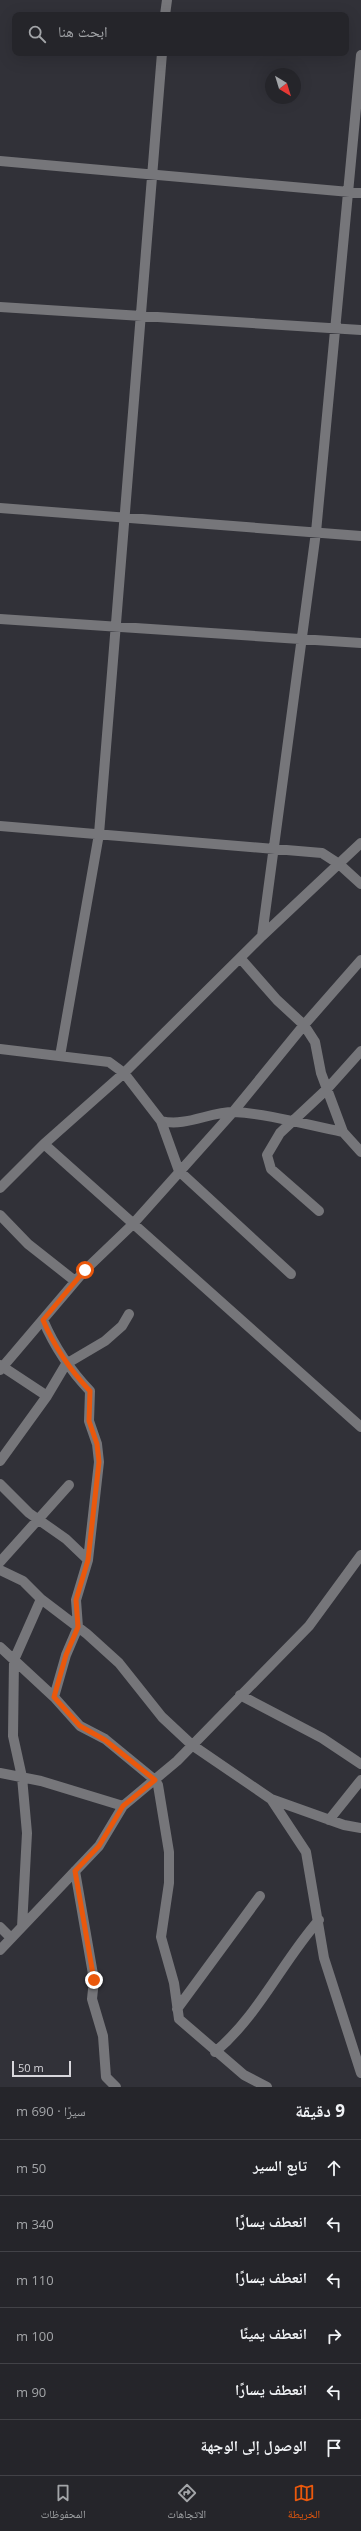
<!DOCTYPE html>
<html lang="ar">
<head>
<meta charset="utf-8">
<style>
  body { margin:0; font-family:"Open Sans","Noto Naskh Arabic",sans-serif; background:#2d2d32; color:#f1f3f6; direction:rtl }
  .compass { position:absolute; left:265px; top:68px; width:36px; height:36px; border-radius:50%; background:#25252a; box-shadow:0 4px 16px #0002; rotate:142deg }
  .scale { position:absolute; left:12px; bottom:10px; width:59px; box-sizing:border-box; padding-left:4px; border:2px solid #d8d7dc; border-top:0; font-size:11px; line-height:14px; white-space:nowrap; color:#d8d7dc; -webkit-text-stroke:3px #313138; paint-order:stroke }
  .stop { position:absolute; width:12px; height:12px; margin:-9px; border:3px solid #ea580c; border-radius:50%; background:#fff }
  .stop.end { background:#ea580c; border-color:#fff; box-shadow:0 1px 4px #0008 }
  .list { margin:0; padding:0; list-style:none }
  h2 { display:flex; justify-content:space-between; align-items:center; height:52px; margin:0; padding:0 16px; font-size:17px }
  h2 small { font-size:13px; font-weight:400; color:#a3a5a8 }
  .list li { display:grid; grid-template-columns:26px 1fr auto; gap:12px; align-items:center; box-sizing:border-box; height:56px; padding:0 16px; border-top:1px solid #424247 }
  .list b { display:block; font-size:15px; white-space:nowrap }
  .list em { font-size:13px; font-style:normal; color:#a3a5a8 }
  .icon { flex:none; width:22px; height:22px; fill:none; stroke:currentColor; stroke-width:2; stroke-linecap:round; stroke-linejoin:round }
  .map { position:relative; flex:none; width:361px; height:2087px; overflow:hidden; direction:ltr }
  .search { position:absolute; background:#25252a; box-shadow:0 4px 16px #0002; left:12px; right:12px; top:12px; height:44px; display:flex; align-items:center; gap:10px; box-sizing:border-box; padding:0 14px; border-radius:8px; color:#a3a5a8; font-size:15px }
  .sheet { height:388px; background:#25252a }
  nav { display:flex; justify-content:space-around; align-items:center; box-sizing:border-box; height:56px; border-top:1px solid #424247; background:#25252a; font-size:11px; color:#a3a5a8 }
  nav a { display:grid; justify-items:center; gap:2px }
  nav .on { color:#ea580c }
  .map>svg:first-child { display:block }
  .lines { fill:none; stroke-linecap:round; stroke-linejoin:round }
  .minor { stroke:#76767a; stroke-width:10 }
  .route { stroke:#ea580c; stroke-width:5 }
</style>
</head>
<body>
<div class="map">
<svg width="361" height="2087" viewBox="0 0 361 2087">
  <rect width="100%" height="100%" fill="#313138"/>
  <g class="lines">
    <path class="minor" d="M165,15l2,-15
      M0,161l361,32
      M0,307l361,23
      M0,508l361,28
      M0,619l361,24
      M0,826l322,27 17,11 22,20
      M262,936l54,-404 45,-477
      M241,959l36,41 27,25 11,17 6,31 22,59 18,20
      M0,1049l109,13 15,11 37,48 18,50 112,103
      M60,1056l39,-222 63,-781
      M161,1121c25,6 48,-9 73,-9 36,2 73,13 109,20
      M44,1144l317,283
      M0,1188l44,-44 80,-71 138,-137 99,-93
      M319,1211l-48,-42 -4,-14 13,-22 47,-44 34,-38
      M0,1215l28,29 47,37
      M43,1320c12,28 26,49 47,71l-1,30 8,23 2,18 -11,98 -12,40 2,27 -12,28 -12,42
      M0,1365l47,31
      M0,1370l85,-100 47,-45 101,-113 71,-87 57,-65
      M0,1461l47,-65 19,-32 39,-23 17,-15 7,-12
      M0,1484l29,29 37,26 22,21
      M0,1562l69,-77
      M0,1570l23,11 18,18 46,35 32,29 43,54 30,28 79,54 35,53 18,106 37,115
      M0,1647l54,50 26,29 25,13 50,41 3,5 11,67v31l-8,54 13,46 5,36 65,56 23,12
      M240,1695l82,43 39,26
      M0,1773l41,8 82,25
      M271,1799l73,26 17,3
      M329,1820l32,-40
      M75,1871l19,109 -2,19 11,37 3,41 10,10
      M0,1927l11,11
      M22,1927l5,-94 -5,-56 -9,-41 1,-76 27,-61
      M0,1950l99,-104 24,-40 54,-45 132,-135 52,-71
      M177,2009l83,-113
      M215,2052c44,-37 67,-90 104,-132"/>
  </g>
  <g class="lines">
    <path class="route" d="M85,1270l-42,50c12,28 26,49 47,71l-1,30 8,23 2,18 -11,98 -12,40 2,27 -12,28 -12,42 26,29 25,14 50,40 -32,26 -24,40 -24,25 19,109"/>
  </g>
</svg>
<svg class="compass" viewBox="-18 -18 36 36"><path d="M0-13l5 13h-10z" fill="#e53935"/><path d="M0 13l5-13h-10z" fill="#a3a5a8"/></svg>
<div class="scale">50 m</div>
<div class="stop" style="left:85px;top:1270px"></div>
<div class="stop end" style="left:94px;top:1980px"></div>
<div class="search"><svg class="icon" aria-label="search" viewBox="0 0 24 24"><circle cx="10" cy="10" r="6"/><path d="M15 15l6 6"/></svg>ابحث هنا</div>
</div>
<section class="sheet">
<h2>9 دقيقة<small>سيرًا · 690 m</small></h2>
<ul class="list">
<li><svg class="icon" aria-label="ahead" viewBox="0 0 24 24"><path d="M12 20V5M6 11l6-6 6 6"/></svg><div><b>تابع السير</b></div><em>50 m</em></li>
<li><svg class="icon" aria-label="left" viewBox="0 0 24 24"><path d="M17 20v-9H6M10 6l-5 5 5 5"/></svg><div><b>انعطف يسارًا</b></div><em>340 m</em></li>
<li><svg class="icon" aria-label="left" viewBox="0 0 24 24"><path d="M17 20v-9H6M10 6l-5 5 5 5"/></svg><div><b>انعطف يسارًا</b></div><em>110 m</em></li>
<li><svg class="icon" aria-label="right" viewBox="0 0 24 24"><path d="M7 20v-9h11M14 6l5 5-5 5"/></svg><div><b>انعطف يمينًا</b></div><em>100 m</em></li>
<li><svg class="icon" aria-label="left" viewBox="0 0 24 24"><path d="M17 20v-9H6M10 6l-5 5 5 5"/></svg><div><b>انعطف يسارًا</b></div><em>90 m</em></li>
<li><svg class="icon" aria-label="arrive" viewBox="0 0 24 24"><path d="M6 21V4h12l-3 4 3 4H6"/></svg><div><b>الوصول إلى الوجهة</b></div></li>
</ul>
</section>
<nav>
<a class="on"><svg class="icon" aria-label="map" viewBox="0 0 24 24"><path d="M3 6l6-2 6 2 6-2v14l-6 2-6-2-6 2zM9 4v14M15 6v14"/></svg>الخريطة</a>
<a><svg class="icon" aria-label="directions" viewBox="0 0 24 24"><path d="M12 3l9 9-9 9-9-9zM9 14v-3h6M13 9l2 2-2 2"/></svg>الاتجاهات</a>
<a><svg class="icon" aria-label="saved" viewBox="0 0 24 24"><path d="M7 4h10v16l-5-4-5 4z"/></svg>المحفوظات</a>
</nav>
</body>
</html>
